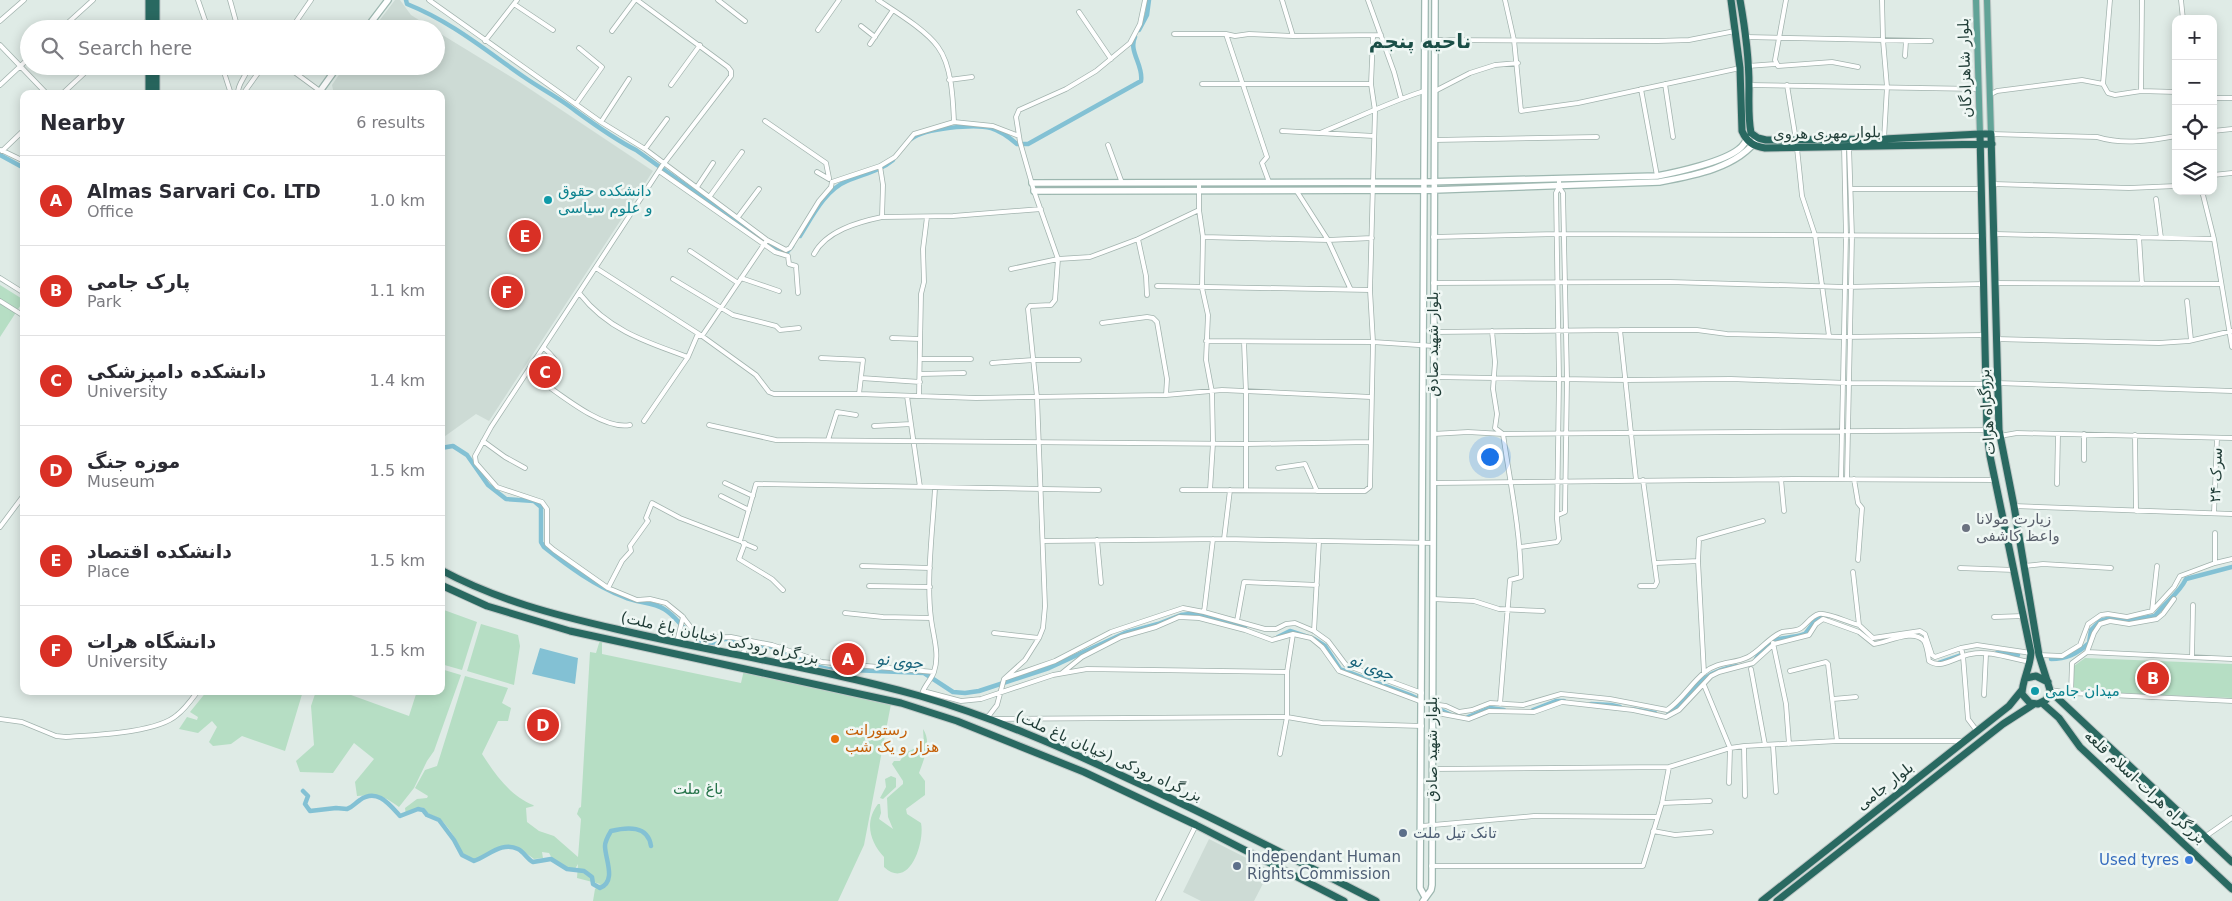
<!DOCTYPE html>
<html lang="en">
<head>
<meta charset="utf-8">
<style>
  body { margin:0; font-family:"DejaVu Sans",Vazirmatn,sans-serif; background:#f7f7f7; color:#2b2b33 }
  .controls { position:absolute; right:15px; top:15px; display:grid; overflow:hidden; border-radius:10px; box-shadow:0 2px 12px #0003 }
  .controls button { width:45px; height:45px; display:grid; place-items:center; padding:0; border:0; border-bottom:1px solid #e1e1e2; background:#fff; color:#2b2b33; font:25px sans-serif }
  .you { position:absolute; left:1489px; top:456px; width:18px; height:18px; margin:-12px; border:4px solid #fff; border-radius:50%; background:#1a73e8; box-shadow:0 0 0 8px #1a73e833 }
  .badge { display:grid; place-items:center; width:32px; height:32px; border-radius:50%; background:#d93025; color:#fff; font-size:16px; font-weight:700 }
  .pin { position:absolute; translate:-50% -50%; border:2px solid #fff; box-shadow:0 1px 5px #0006 }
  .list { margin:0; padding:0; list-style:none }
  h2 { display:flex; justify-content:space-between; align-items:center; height:65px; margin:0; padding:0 20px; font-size:21px }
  h2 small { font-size:16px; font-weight:400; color:#7c7c81 }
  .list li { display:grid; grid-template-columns:32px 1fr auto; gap:15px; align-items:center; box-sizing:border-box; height:90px; padding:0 20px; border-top:1px solid #e1e1e2 }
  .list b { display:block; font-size:19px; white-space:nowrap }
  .list p { margin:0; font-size:16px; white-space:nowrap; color:#7c7c81 }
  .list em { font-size:16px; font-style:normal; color:#7c7c81 }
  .icon { flex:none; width:28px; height:28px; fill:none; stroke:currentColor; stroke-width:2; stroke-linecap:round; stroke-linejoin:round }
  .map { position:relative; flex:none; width:2232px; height:901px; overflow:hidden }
  .search { position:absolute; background:#fff; box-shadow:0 2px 12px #0003; left:20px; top:20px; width:425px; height:55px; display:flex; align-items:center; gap:12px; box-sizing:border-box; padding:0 18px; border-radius:28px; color:#7c7c81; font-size:19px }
  .panel { position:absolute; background:#fff; box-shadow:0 2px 12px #0003; left:20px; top:90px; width:425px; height:605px; border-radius:10px }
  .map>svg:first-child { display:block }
  .built { fill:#cddbd5 }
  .green { fill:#b6dec4 }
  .water { fill:#83c1d4 }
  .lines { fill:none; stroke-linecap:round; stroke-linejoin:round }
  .canal { stroke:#83c1d4; stroke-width:4.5 }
  .street-casing { stroke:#a2b3ae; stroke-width:5.5 }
  .secondary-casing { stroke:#9db7b0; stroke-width:8 }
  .primary-casing { stroke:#c0c8c7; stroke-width:8 }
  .highway-casing { stroke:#c0c8c7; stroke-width:9 }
  .street { stroke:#fff; stroke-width:4 }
  .secondary { stroke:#fff; stroke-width:5.5 }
  .primary { stroke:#61a397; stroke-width:6 }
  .highway { stroke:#296961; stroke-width:7 }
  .culture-dot { fill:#0f9aa8; stroke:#eff7f4; stroke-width:2 }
  .worship-dot { fill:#6b7280; stroke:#eff7f4; stroke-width:2 }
  .food-dot { fill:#e8710a; stroke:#eff7f4; stroke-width:2 }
  .service-dot { fill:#5c6f8a; stroke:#eff7f4; stroke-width:2 }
  .shop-dot { fill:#3f7fe0; stroke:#eff7f4; stroke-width:2 }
  .labels { text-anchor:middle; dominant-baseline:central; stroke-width:5; stroke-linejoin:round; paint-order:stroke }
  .street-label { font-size:15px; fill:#1f3c36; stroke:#eff7f4 }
  .culture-label { font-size:15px; fill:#0d838f; stroke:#eff7f4; text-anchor:start }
  .worship-label { font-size:15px; fill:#5b616d; stroke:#eff7f4; text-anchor:start }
  .food-label { font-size:15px; fill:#c56008; stroke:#eff7f4; text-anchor:start }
  .park-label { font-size:15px; fill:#27744b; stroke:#eff7f4 }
  .service-label { font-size:15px; fill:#4e5e75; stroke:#eff7f4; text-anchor:start }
  .shop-label { font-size:15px; fill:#366cbe; stroke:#eff7f4; text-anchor:end }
  .water-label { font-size:16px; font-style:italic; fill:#16627a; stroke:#eff7f4 }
  .district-label { font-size:20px; font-weight:bold; fill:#1a4e46; stroke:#eff7f4 }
</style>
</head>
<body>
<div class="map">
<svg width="2232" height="901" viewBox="0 0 2232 901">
  <rect width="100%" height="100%" fill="#dfebe6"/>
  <path class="built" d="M395,0h5l11,15 22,14h-60z
    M436,31l85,52 132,88 -164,250 -13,-7 -35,25v-345h-107l-2,-9 13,-19h91z
    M1209,839l61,31 -16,31h-53l-18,-9z"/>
  <path class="green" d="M0,285l24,15 -24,37z
    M444,610l33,12 -15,48 -21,-6v-45z
    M481,624l37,11 2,11 -6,39 -47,-14z
    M600,640l2,2v12l139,29 3,-13 147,34 -27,141 -26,56h-245l2,-12 5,-5 -23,-6 1,-14 -3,5c-11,0 -21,-5 -26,-16l-7,-1 1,6 -9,1c-30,-22 -31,-12 -60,1l-8,-3 -4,-4c-4,-11 -13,-26 -22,-34 -6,-4 -12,-3 -16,-11l-5,-1 -13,8 -1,-7 12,-9 10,-1 1,-2 -13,-8 10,-18 12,-4 28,-90 43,12 -6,15 9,5 -3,13h-10l-16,33c13,20 28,42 51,51l1,1 -8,2 1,14 12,9 15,5 24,21 3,-38 -4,-5 2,-6 2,-1 9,-155 6,1z
    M2085,658l147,6v34l-159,-7 1,-25z
    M441,669l20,6 -27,76 -7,10 -13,27 -15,19c-16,-12 -22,-13 -42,-11l-2,-14 19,-23 -20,-16 -21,30 -33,-1 -4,-11 18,-16 -3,-39 5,-15h24l69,25 8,-25h24z
    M207,691h96l-18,60 -43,-15 -11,8 -18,2 -4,-4 8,-15 -5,-6 -14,12 -19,-4 8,-12 10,3 1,-3 -8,-5z
    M923,729c9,13 1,30 -4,44l6,8v14l-19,14 1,5 14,9c4,18 -11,68 -37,44v-10c-14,-15 -20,-35 -6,-53h2l1,9 -2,6 14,10 -5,-12 -1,-19 16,-14v-3l-11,-17 2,-3h6l5,-8 19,-9z
    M891,776l5,2v9l-13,12 -3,-1 6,-11 -1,-8z"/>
  <path class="water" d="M540,648l38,10 -3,26 -43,-10z"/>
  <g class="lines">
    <path class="canal" d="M406,0l1,4c45,18 78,46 117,73 14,10 30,18 45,29 22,16 43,32 67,44l142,101 9,1 5,-6
      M1139,30l8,-15 2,-15
      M911,139c14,-11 63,-15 80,-11 10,3 18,9 26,16h11l113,-63c3,-15 -13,-30 -6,-44
      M0,155l24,13
      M800,236c12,-19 25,-46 47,-55 16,-7 33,-10 46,-21
      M441,448l12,-2 14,9 21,30 18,14 28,2 7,6v35l3,5c25,20 50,38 80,50 13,6 29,5 40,12 14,8 22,26 37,32 13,6 15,-2 25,-2 8,0 12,4 18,5 10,2 21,1 31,3
      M1278,637l12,-6 24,8 11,7 15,23 70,26 41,20
      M784,651l31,15 13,3 96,4 29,19 12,1 14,-2 70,-23 76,-35 33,-9 23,-9 17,-2 47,15
      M1997,653l21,2
      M1756,659c14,-27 25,-17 49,-25l12,-16h9
      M2051,659c15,0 26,-5 38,-16l2,-13 9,-9 11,-3 16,3 28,-5c10,-14 23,-21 31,-37l46,-12
      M1939,663l23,-8
      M1591,704l20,1 9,2
      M1631,709l24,4
      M1533,710l23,-9h8
      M1667,716c25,-23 32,-44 70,-50
      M1468,717l22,-9 14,2
      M303,791l5,5 -3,8 5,7 26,-3 11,1c6,-2 8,-6 13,-9 17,-12 29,4 40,16l18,-7 5,1 4,5 12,5 15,20 8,15 12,6c14,-5 28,-20 44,-12 6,3 9,10 15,13l18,-3 16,10 17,2 8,6 1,7 7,4c17,-7 5,-29 5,-42 0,-5 3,-10 6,-15 16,-4 37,-6 40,15"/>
    <g class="street-casing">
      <path id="street" d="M198,0l10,29
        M230,0l8,29
        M429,0l172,122 44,27 122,91 19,10 4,-2 29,-47 12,-14 1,-5 48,-16 15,-9 19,-23 40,-12 39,4 26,10
        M637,0l91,67 3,4v5l-69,90 -171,261 -16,29 1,7 21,24 45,15 5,7v35l7,6 54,38 29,12 13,-1 16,4 16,13 14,18 7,4 28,-1 41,8 50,17 112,10
        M718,0l27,21
        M878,0c18,12 48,30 60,47 14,19 15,53 16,75
        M1282,0l11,36
        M1368,0l26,72 7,26
        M1505,0l9,40 7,71 57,-8 162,-35
        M1786,0l-11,60 3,6 54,-4 26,5
        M1882,0l1,40 4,47 -3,52
        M2110,0l-7,84 5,9 7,2 26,-4 35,1
        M2181,0l2,19
        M514,4l39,26
        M1079,12l32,47
        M0,21l24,-21
        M861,26l14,11
        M61,29l32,-29
        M134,29l15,-9
        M291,29l20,-29
        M818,30l21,-30
        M612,31l23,-31
        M1174,34h52l9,2 14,-2 44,2 88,-1
        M1226,34l41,123 -5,6 7,19
        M1746,37l185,4
        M1435,40l223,1 31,-1 46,-9
        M485,41l32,-41
        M870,44l23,-34
        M0,45l47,49
        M1905,56l1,-15
        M222,66l9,28
        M286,66l34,25
        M1748,66l27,-2
        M949,80l23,-3
        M1202,84h169
        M1665,84l8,53
        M0,85l29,-27
        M671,85l29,-40
        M1749,85l229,4
        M1787,85l9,55
        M1641,89l16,87
        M1435,91l35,-18 25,-8 23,-2
        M2141,91l1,-91
        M62,94l30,-28
        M238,94c-1,-11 9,-17 10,-28
        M243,94l20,-28
        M1991,94l6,-3 85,-11 21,4
        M2213,98h19
        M576,104l26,-37 -23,-19
        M765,121l61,42 3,15
        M601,122l28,-43
        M1282,131l92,5
        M2213,131l19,-2
        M1320,133c35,-14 69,-31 104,-42
        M1992,134l105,3c26,8 52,4 79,-1
        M1435,140l162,-3
        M1108,145l14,38
        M1797,148l5,48 13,39 14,101
        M645,149l22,-30
        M1,150l23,11
        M2,151l22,-21
        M880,166l3,19 -1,32
        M659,171l106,74 10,7 13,4 1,8 7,2 2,27
        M817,172l12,7
        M2213,175l19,-2
        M1199,183v27l4,27 -1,51 6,27 -2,45 6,32 1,51 -3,47
        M1994,184l135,4 47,-2
        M697,187l16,-24
        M1851,189h131
        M1296,190l32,50 22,48
        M2202,191l12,48 18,108
        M710,196l32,-44
        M2156,199l5,39
        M738,217l21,-28
        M1995,234l219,5
        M1203,237l125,3 44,-2
        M1433,237l125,-3 426,2
        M2139,237l3,47
        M1138,239l8,37 1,19
        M690,251l48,32
        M814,254c12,-23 44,-32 68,-37l71,-1 88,-7
        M596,268l106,68 54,39 13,17 5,2h85l117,4 190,-3 56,-5 149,7
        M1011,269l47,-10 32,-2 48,-18 61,-29
        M0,278l24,15
        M741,278l38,13
        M673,279l60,36 43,11 4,4 19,-2
        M1433,283l237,-1 175,5 140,-3
        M1995,283l226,1
        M1157,286l213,4
        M580,294c28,36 66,48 108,63
        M0,301l24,15
        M2187,301l4,39
        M1102,323l45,-6 6,1 4,4 10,57 -1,16
        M1620,330l16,150
        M1492,331l3,31 -2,27 4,25 -2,14 8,6c7,48 17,95 18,143l-11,3 -10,124
        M1434,332l186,-2h77l30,4 116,3 142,-2
        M892,338l28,1
        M1996,339l163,4 30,-2 43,-10
        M1206,341l167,1 61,4
        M1244,342l2,51v97
        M544,348c16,14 18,20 7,39
        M821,358l42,2 -4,34
        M921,359h50
        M992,363l41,-3h46
        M528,372c25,16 73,59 102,53
        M920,374l44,-1
        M1434,377l193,3 104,-1 117,4 138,1
        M861,378l59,4
        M1997,383l235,8
        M907,396l13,91
        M919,396l2,-102 3,-12 -1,-33 4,-32
        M644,421l44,-64 9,-21h5l65,-96
        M709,425l67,15 471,4 123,-2
        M874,426l37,-2
        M1433,434l35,-2 35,2 495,-4
        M2135,435l1,76
        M1988,438l29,-5 215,5
        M828,440l9,-28 19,3
        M483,441l22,16 20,11
        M2084,460v-26
        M1278,468l27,-4 12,27
        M1781,479l3,32
        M1841,479l5,-243 -2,-89
        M1847,479l5,-243 -3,-90
        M1854,479l4,24 4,5 -4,52
        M725,483l28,13
        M1434,483l359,-4 202,1
        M2057,484l1,-50
        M1182,490l183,1 5,-4 3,-145 -3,-52 5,-179 -4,-27 2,-47
        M721,496l28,14
        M2014,506l218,8
        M2214,513l3,-75
        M1558,515l7,-3 2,-133 -4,-186 -4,-6
        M0,527l24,-32
        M1224,539l6,-49
        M1097,540l4,43
        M1043,541l181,-2 209,4
        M743,543l12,5
        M745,543l-6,16 33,20 11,11
        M1520,547l37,-5 2,-3 -2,-20 2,-140 -3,-186 3,-6v-7
        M1656,563l42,-2
        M2215,563v-30
        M862,566l68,2
        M2024,566l19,-2 68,4
        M1960,568l54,2
        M1853,572l6,53 14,13 47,-7 5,3 7,21 3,2 26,-9 16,-3 54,8
        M869,586l61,1
        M1640,586h15l2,-4 -14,-102
        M608,588l14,-27 9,-10 -1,-5 18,-25 -2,-3 6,-15 28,15 60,23 16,-57 343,6
        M1433,599l41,2 25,8 44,2
        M2152,611l5,-45
        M1204,612l9,-73
        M845,613l38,4 48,1
        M1994,617l29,-1
        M1237,621l7,-39 73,3
        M1314,631l5,-90
        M994,633l45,5
        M677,642l6,-25
        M1773,643l13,61 3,40
        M1961,648l2,8 5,63 9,12
        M2087,652l7,-19 6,-9 10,-3 19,3 28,-5 6,-5 11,-15
        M742,655l4,-7v-7
        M2039,655l23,1 18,-11 8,-21 13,-9 7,-1 19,3 25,-6 22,-24 6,-11 35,-13 17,-4
        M2192,657l1,-52
        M775,663l6,-16
        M1751,669l14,76
        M1790,671l36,-9 2,2 9,77
        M1062,673l20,-16 39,-20 35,-10 23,-10 20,1 46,12 27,10 21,-6 18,4 11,9 17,24 83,31
        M1704,673l-6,-112 1,-22 64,-18
        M1006,678l49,-17 56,-29 72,-24 21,4 61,17h11l10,-5 9,-1 19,8 14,10 18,24 76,28
        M1704,685l26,63 -1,35
        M2050,690l21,3 161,8
        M923,691l38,10 20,-2 72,-24 34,-6 200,3
        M923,691c3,-7 9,-13 11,-19 6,-18 -1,-36 -3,-54 -5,-39 2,-91 4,-130
        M2071,693l1,-30 15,-11 145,7
        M1984,695l2,-41
        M1833,699l23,-2
        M1432,704l14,2 13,6 13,-2 18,-7 33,2 38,-11 49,5 57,11c15,-10 24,-27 38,-38 13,-11 29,-8 43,-15 12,-6 21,-20 34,-25 7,-2 13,0 19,-4 6,-4 10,-12 18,-14 8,-2 30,9 40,11
        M1432,712l37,7 20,-8 45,1 28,-10 71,8 33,7 13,-7 32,-34 8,-4 34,-9 21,-19 35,-9 7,-11 7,-5 36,13 15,12c13,-1 39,-16 50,-3 3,5 4,14 5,20 13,9 28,-5 42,-7 18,-4 41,5 59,8
        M987,718l10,-13 7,-26 21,-19 14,-22 4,-10 2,-22 -8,-209 -9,-88 2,-3 21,-1 4,-5 3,-41 -24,-68 -14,-49 -4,-25 3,-7 47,-21 30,-18 34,-28 10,-19 5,-24
        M0,719l22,3 34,14 10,1c28,-2 91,-4 111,-22 8,-6 15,-16 21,-24
        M995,719l292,-2 35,6 100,3
        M1773,745l3,47
        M1744,746l1,50
        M1280,754l7,-37v-45l6,-38
        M1432,769l237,-2 61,-19 14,-2 93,-5h127
        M1662,803l48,-2
        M1422,826l112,-10 123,1
        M1653,831l22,4 36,-3
        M2206,836l26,-18
        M1431,866h212l19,-63 7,-36
        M1158,901l38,-76"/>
    </g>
    <g class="secondary-casing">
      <path id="secondary" d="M1425,0l-5,888 5,9
        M366,29l22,-29
        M318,94l20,-28
        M1032,183l392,-1 233,-6c21,-4 66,-14 82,-27 4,-3 7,-8 9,-12
        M1034,191l400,-1 225,-8c33,-6 79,-14 99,-44
        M1423,901l8,-11 1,-5 3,-885"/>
    </g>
    <g class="primary-casing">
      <path id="primary" d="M1976,0l4,134
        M1987,0l4,134"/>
    </g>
    <g class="highway-casing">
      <path id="highway" d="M149,0v29
        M1731,0l9,68 2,63c5,11 11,15 23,17l227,-4
        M1740,0c5,28 9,57 9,86 0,16 -1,31 2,47l7,5 8,2 118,-1 96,-5h11l8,296 15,76 25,149 11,35 -4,10 -8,4 -8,-1 -8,-9c0,-13 8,-26 9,-41l-41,-197 -3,-25 -7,-297
        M156,29v-29
        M156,66v28
        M149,94v-28
        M441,570c56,30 114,45 175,59 101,24 204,39 304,67 72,21 141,51 209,83 84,38 165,80 247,122
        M441,585l46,21 83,25 331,72 56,18 127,51 112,53 148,76
        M2026,678l10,-2 12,6
        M2050,691l182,171
        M2042,703l17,15 21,29 152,142
        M1762,901l247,-195 13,-16
        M1777,901l226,-177 31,-20"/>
    </g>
    <use href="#street" class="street"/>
    <use href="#secondary" class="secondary"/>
    <use href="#primary" class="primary"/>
    <use href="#highway" class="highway"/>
  </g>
  <g class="culture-dot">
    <circle cx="548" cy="200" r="5"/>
    <circle cx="2035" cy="691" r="5"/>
  </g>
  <circle class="worship-dot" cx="1966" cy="528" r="5"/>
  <circle class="food-dot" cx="835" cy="739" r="5"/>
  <g class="service-dot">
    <circle cx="1403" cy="833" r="5"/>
    <circle cx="1237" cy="866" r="5"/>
  </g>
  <circle class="shop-dot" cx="2189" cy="860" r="5"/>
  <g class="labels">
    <g class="street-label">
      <text transform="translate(1965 68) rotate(-92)">بلوار شاهزادگان</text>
      <text transform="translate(1827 133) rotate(-1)">بلوار مهری هروی</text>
      <text transform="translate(1433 344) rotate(-90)">بلوار شهید صادق</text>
      <text transform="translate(1987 412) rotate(-94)">بزرگراه هرات</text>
      <text transform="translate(2216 475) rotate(-88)">سرک ۲۴</text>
      <text transform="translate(720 638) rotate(12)">بزرگراه رودکی (خیابان باغ ملت)</text>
      <text transform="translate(1432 749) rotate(-90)">بلوار شهید صادق</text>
      <text transform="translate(1109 756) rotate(24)">بزرگراه رودکی (خیابان باغ ملت)</text>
      <text transform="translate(1885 786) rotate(-38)">بلوار جامی</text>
      <text transform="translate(2145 787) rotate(43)">بزرگراه هرات-اسلام قلعه</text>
    </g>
    <g class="culture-label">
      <text x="558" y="191">دانشکده حقوق<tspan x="558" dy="17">و علوم سیاسی</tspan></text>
      <text x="2045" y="691">میدان جامی</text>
    </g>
    <g class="worship-label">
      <text x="1976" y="519">زیارت مولانا<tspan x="1976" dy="17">واعظ کاشفی</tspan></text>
    </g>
    <g class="food-label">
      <text x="845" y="730">رستورانت<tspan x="845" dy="17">هزار و یک شب</tspan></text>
    </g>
    <g class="park-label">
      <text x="698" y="789">باغ ملت</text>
    </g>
    <g class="service-label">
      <text x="1413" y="833">تانک تیل ملت</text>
      <text x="1247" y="857">Independant Human<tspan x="1247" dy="17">Rights Commission</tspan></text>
    </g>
    <g class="shop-label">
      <text x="2179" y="860">Used tyres</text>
    </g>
    <g class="water-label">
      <text transform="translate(900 661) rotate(6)">جوی نو</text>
      <text transform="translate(1372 667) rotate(22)">جوی نو</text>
    </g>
    <g class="district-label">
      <text x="1420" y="41">ناحیه پنجم</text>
    </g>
  </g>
</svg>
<div class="controls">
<button>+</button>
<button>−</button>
<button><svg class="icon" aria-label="locate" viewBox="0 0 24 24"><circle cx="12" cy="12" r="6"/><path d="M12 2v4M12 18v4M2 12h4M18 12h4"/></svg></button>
<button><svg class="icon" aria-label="layers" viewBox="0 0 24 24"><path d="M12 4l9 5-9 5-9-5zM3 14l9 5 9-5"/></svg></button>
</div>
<div class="you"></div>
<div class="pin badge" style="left:848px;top:659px">A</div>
<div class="pin badge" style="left:2153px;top:678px">B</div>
<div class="pin badge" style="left:545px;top:372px">C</div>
<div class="pin badge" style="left:543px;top:725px">D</div>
<div class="pin badge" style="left:525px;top:236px">E</div>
<div class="pin badge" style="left:507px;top:292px">F</div>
<div class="search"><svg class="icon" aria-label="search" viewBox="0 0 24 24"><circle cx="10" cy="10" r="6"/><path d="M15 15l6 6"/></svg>Search here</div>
<section class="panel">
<h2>Nearby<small>6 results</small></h2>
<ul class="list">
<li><span class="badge">A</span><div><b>Almas Sarvari Co. LTD</b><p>Office</p></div><em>1.0 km</em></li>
<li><span class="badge">B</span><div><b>پارک جامی</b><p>Park</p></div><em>1.1 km</em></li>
<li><span class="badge">C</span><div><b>دانشکده دامپزشکی</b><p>University</p></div><em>1.4 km</em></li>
<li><span class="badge">D</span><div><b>موزه جنگ</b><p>Museum</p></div><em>1.5 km</em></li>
<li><span class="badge">E</span><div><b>دانشکده اقتصاد</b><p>Place</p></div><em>1.5 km</em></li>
<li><span class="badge">F</span><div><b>دانشگاه هرات</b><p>University</p></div><em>1.5 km</em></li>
</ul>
</section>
</div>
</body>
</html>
